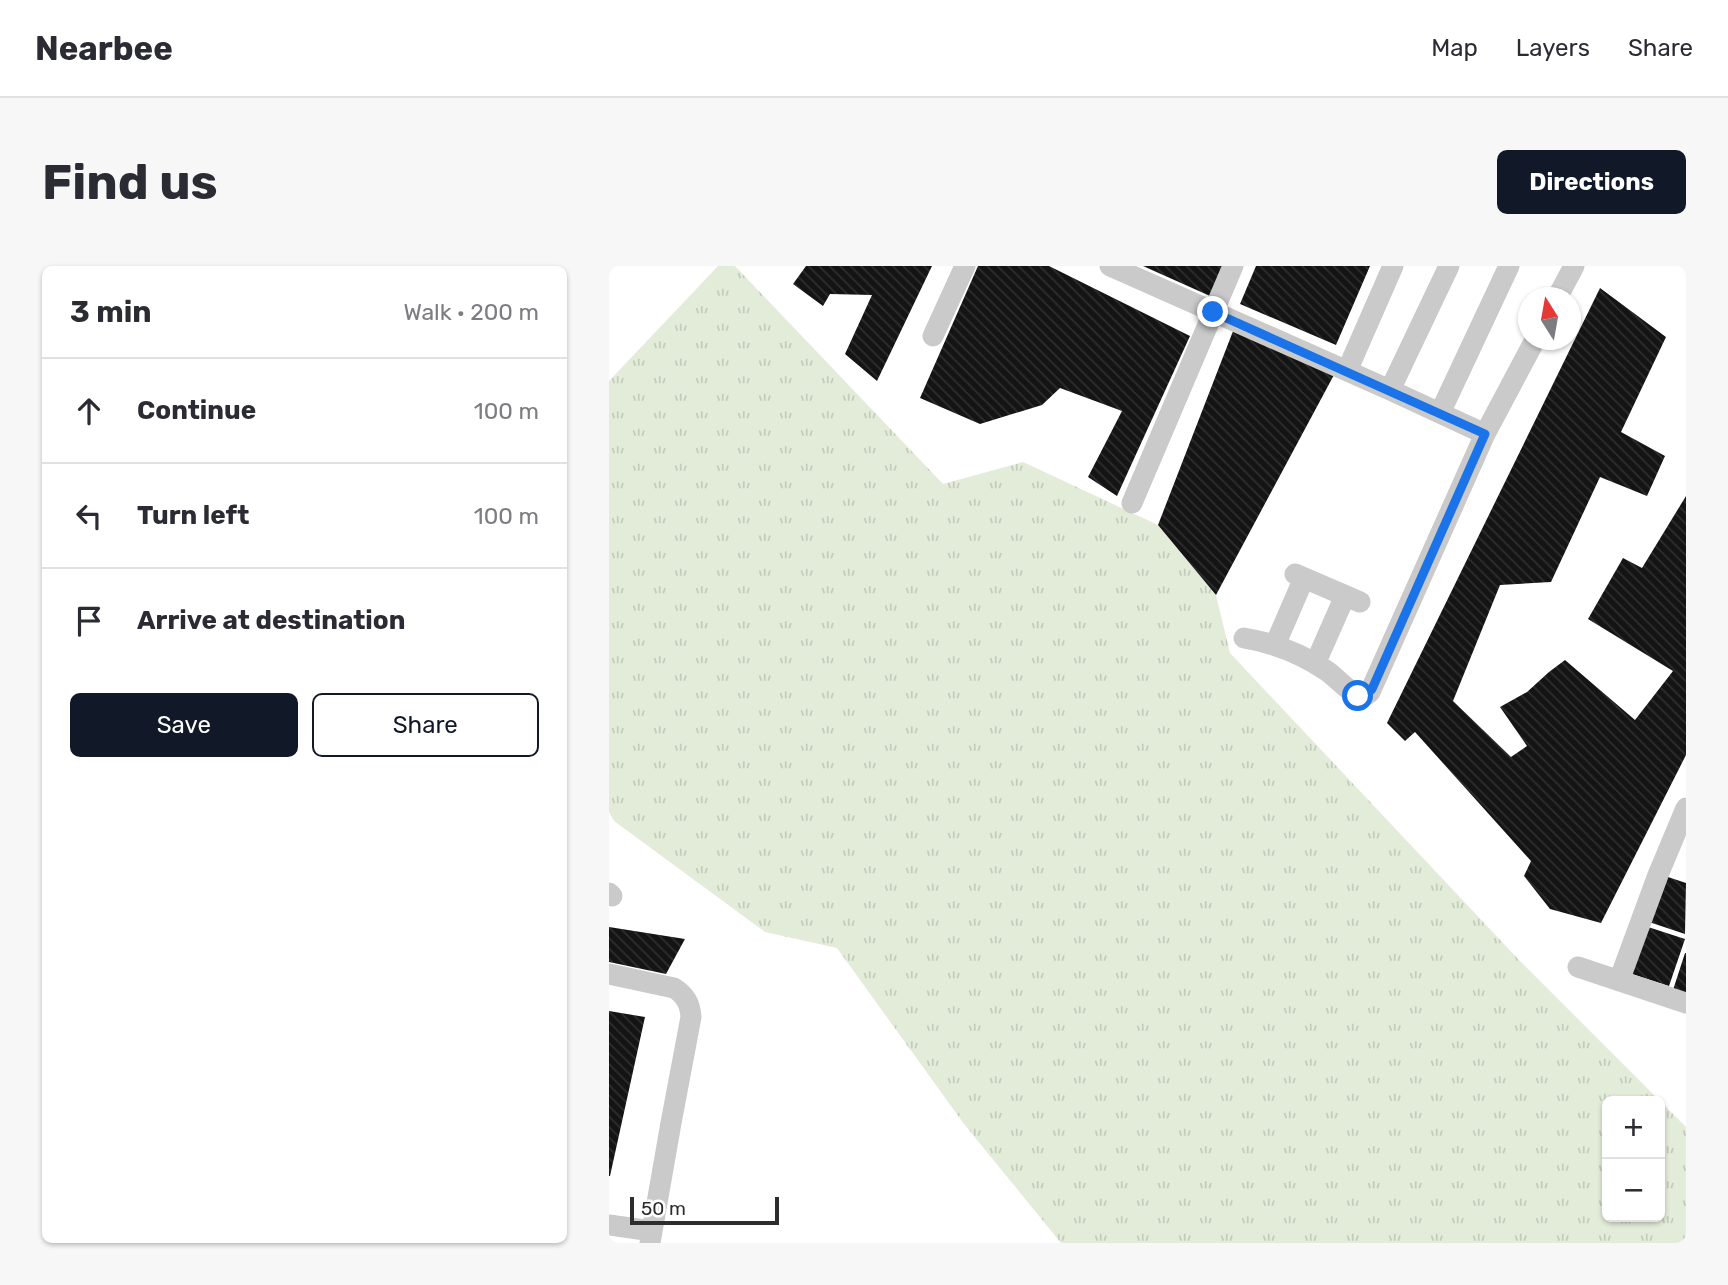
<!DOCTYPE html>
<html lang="en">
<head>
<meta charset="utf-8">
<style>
  body { margin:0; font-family:Rubik,sans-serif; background:#f7f7f7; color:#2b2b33 }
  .controls { position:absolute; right:21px; bottom:21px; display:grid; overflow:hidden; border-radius:10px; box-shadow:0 2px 5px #0004 }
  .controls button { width:63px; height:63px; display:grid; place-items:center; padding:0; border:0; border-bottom:2px solid #e1e1e2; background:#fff; color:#2b2b33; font:35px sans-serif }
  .compass { position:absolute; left:909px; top:21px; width:63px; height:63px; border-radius:50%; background:#fff; box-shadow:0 2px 5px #0004; rotate:349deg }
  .scale { position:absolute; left:21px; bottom:18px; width:149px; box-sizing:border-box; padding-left:7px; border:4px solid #2d2d2d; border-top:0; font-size:19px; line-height:24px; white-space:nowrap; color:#2d2d2d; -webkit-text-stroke:5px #fff; paint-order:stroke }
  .stop { position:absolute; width:21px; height:21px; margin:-16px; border:5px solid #1a73e8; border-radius:50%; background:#fff }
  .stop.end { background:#1a73e8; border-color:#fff; box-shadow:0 2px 7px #0008 }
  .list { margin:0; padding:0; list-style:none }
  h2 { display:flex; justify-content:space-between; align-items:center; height:91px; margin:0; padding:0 28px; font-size:30px }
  h2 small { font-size:23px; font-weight:400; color:#7c7c81 }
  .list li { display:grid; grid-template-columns:46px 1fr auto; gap:21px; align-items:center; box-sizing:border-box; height:105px; padding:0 28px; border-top:2px solid #e1e1e2 }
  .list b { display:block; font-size:26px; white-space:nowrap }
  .list em { font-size:23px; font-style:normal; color:#7c7c81 }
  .actions { display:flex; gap:14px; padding:21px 28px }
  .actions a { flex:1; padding:16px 0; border:2px solid #111827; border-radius:10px; text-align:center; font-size:24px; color:#111827 }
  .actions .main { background:#111827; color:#fff }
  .icon { flex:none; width:38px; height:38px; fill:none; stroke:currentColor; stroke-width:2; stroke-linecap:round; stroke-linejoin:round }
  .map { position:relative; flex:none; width:1077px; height:977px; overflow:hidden; border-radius:10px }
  header { display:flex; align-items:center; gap:42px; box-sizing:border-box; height:98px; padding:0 35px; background:#fff; border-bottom:2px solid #e1e1e2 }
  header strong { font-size:33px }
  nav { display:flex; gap:38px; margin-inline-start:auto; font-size:24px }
  .intro { display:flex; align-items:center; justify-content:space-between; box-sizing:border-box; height:168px; padding:0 42px }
  h1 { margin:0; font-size:49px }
  .button { padding:18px 32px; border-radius:10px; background:#111827; color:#fff; font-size:24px; font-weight:700 }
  main { display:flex; gap:42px; padding:0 42px }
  aside { flex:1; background:#fff; border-radius:10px; box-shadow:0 2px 5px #0004 }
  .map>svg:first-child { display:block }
  .grass { fill:url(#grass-tufts); fill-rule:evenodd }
  .building { fill:url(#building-back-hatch) }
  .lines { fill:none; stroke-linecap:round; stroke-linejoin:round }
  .minor { stroke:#cacaca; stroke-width:21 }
  .route { stroke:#1a73e8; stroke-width:9 }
</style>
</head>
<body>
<header>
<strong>Nearbee</strong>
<nav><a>Map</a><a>Layers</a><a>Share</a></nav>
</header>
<div class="intro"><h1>Find us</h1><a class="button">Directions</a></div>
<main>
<aside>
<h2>3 min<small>Walk · 200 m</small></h2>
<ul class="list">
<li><svg class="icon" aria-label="ahead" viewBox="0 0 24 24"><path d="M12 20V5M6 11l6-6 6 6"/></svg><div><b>Continue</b></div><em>100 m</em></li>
<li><svg class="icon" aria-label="left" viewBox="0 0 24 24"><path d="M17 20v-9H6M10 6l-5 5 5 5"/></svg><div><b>Turn left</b></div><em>100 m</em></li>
<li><svg class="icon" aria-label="arrive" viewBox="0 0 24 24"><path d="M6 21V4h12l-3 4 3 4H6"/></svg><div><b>Arrive at destination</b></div></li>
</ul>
<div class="actions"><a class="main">Save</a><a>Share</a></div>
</aside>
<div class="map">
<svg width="1077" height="977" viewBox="0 0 1077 977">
  <defs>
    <pattern id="grass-tufts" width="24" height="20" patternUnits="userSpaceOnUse" patternTransform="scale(1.75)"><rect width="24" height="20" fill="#e3ecd9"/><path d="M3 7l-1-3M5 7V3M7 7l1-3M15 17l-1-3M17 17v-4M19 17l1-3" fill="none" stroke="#c3cbbb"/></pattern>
    <pattern id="building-back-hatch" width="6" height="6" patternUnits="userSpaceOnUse" patternTransform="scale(1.75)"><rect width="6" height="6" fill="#141414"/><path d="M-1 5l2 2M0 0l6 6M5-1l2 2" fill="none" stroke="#2e2e2e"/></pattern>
  </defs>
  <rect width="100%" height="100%" fill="#fff"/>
  <path class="grass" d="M109,0h17l208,218 80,-22 135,63 58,70 14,58 288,306 168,168v116h-625l-97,-119 -127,-176 -72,-16 -151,-111 -5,-9v-431zM998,835h53v116h-53z"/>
  <path class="building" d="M197,0h126l-55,115 -32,-27 27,-59 -42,-1 -7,12 -30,-22z
    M369,0h71l141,70 -73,160 -29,-19 34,-66 -62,-23 -18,17 -62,19 -60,-26z
    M534,0h80l-13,30z
    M647,0h114l-34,79 -96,-41z
    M991,22l66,49 -45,95 44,24 -18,40 -47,-19 -49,105 -51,3 -47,116 58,56 16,-11 -27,-39 27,-15 22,-20 16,-12 70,60 38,-49 -85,-52 35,-61 19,10 44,-72v259l-85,168 -51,-14 -26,-33 7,-15 -116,-129 -10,9 -18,-18z
    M626,60l100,47 -119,222 -58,-70z
    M1056,610l21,7 -1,51 -36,-12z
    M0,661l76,12 -19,35 -57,-12z
    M1039,661l37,12 -16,47 -37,-12z
    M1076,687h1v42l-13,-5z
    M0,745l36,6 -35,159h-1z"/>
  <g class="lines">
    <path class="minor" d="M501,0l280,124 95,44
      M948,32l17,-32
      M324,70l32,-70
      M738,105l46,-105
      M781,124l59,-124
      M831,147l69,-147
      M523,237l101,-237
      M686,308l65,28
      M635,372c30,5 58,16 83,33 11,8 19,18 31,25l8,-1 4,-3 115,-258 50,-94
      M666,379l29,-67
      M706,398l30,-68
      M0,627l3,3
      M969,701l108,36
      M0,708l65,14c11,7 16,15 17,29l-20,106 -21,120
      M1010,715l39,-106 28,-67
      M0,959l43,6"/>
  </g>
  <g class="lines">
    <path class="route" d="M604,46l272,122 -113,255 -6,6 -8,1"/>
  </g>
</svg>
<div class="controls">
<button>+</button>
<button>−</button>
</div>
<svg class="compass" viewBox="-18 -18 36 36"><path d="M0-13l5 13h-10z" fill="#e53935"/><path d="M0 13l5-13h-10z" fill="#7c7c81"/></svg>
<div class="scale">50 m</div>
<div class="stop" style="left:749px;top:430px"></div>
<div class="stop end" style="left:604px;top:46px"></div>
</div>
</main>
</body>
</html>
